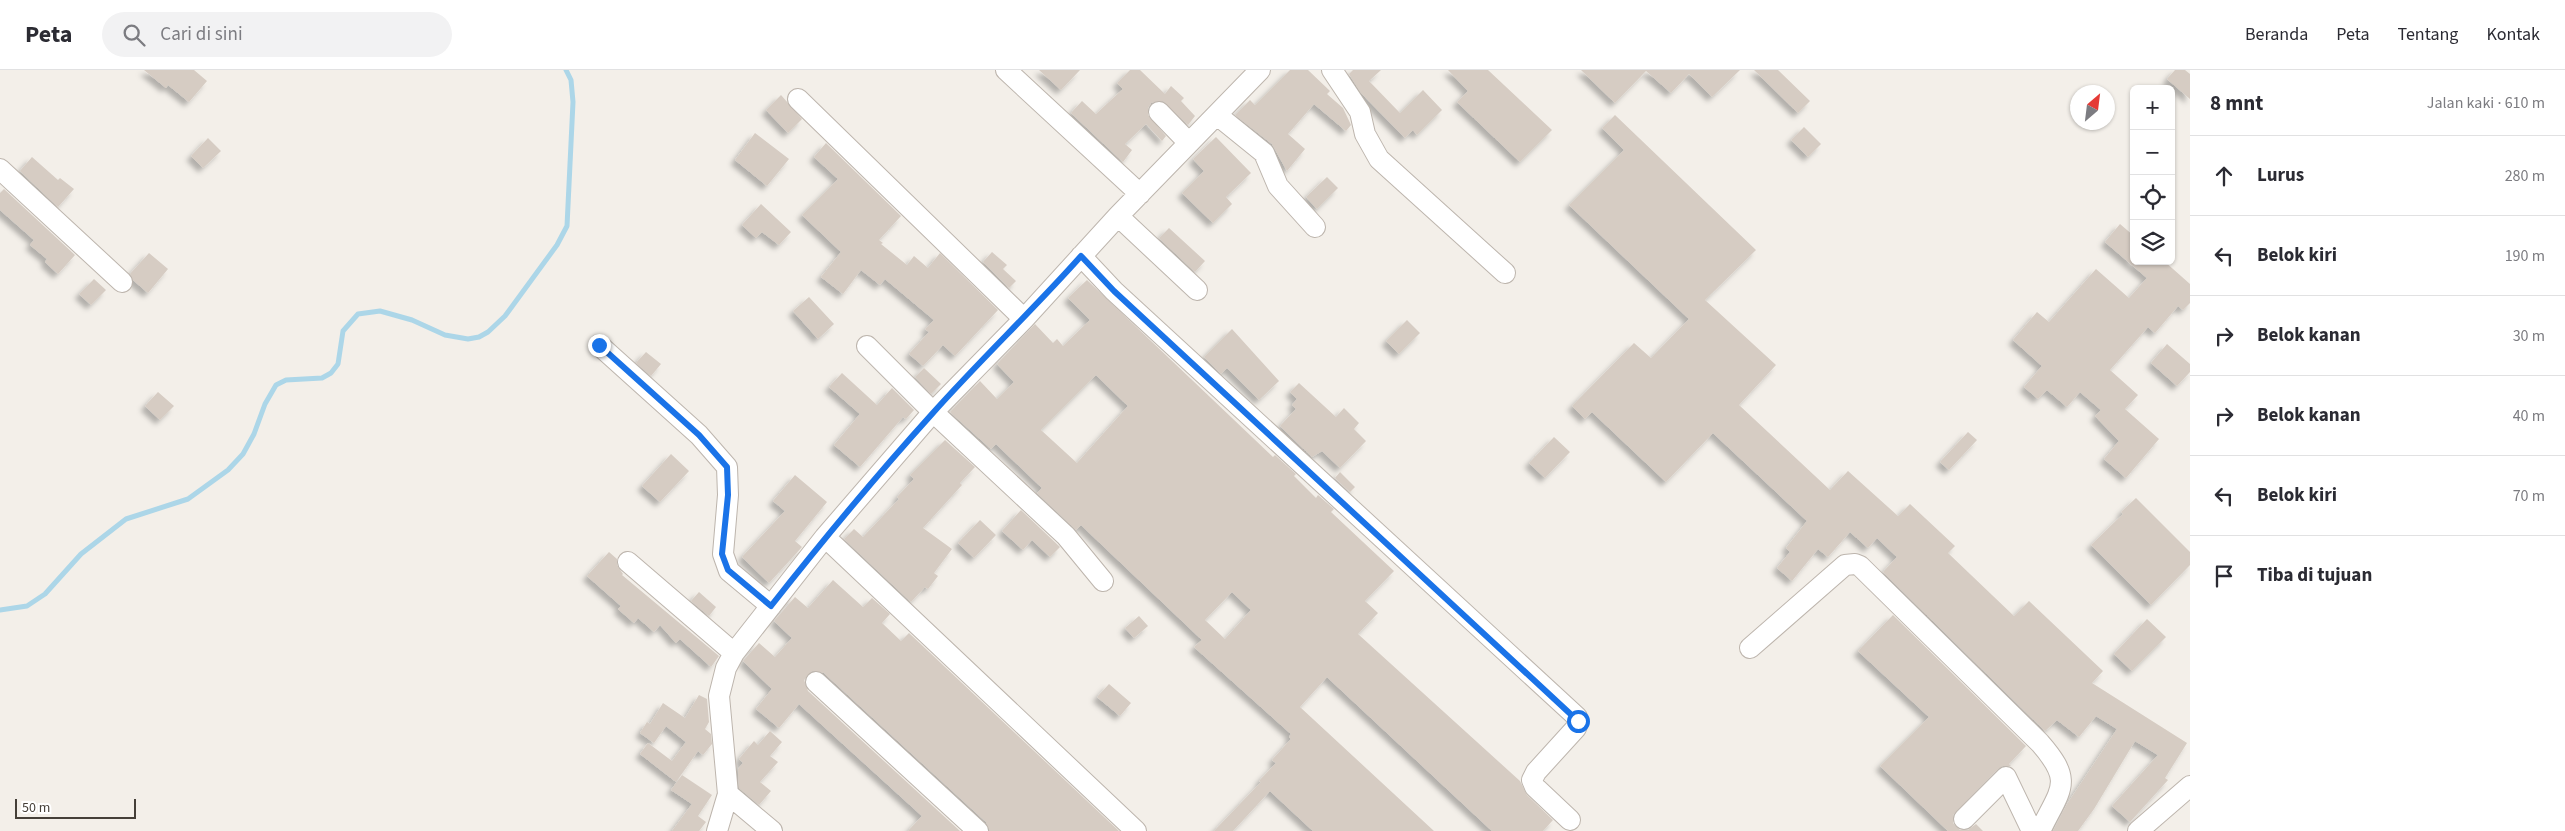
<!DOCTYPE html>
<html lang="id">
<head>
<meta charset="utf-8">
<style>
  body { margin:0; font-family:"Source Sans 3",sans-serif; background:#f2f2f3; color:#2b2b33 }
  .controls { position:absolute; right:15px; top:15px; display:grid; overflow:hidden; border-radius:8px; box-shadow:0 1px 4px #0004 }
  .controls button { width:45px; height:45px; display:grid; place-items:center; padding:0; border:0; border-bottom:1px solid #e1e1e2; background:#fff; color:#2b2b33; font:25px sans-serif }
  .compass { position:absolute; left:2070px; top:15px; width:45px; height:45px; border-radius:50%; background:#fff; box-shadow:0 1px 4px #0004; rotate:28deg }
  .scale { position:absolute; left:15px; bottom:12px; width:121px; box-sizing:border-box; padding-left:5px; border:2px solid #453f38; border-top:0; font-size:14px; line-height:18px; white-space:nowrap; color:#453f38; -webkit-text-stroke:4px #fff; paint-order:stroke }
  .stop { position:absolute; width:15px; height:15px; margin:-11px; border:4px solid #1a73e8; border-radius:50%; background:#fff }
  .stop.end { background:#1a73e8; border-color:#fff; box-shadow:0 1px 5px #0008 }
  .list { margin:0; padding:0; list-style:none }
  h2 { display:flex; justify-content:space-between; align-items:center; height:65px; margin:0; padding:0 20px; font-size:21px }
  h2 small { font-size:16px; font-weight:400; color:#7c7c81 }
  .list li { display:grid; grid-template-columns:32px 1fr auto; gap:15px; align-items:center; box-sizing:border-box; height:80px; padding:0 20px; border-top:1px solid #e1e1e2 }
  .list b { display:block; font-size:19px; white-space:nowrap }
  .list em { font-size:16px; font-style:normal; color:#7c7c81 }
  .icon { flex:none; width:28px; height:28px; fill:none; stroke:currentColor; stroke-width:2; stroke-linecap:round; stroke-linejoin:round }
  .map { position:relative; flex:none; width:2190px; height:761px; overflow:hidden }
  header { display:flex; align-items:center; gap:30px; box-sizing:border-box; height:70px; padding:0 25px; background:#fff; border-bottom:1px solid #e1e1e2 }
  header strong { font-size:24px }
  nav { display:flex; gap:28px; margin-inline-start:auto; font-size:18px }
  .search { width:350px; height:45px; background:#f2f2f3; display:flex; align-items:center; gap:12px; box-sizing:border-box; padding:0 18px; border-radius:28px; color:#7c7c81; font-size:19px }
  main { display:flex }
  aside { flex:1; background:#fff }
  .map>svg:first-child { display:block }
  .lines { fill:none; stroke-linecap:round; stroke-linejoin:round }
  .stream { stroke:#acd6e8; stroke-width:5 }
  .building { fill:#d6ccc3; fill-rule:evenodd; filter:url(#shadow) }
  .minor-casing { stroke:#bdb5ad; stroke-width:22 }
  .minor { stroke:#fff; stroke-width:20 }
  .route { stroke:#1a73e8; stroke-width:6 }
</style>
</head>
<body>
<header>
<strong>Peta</strong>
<div class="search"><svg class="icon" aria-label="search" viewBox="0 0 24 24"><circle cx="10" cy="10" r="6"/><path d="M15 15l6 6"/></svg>Cari di sini</div>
<nav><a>Beranda</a><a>Peta</a><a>Tentang</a><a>Kontak</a></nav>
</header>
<main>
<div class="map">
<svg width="2190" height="761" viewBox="0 0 2190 761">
  <defs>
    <filter id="shadow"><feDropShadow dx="-4.5" dy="4.5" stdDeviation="2.5" flood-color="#0004"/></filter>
  </defs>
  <rect width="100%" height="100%" fill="#f3efe9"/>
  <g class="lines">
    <path class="stream" d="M0,540l27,-4 18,-12 36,-40 45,-35 62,-20 40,-29 15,-16 11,-20 11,-30 11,-19 10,-5 36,-2 9,-5 7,-9 5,-33 15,-17 22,-3 32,9 33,15 23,4 11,-2 9,-5 17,-16 52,-71 10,-19 6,-124 -2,-22 -5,-10"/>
  </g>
  <path class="building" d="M144,0h50l13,11 -18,21 -21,-17 -2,3z
    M1039,0h41l-19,20z
    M1130,0h10l25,24 6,-8 13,12 -3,3 14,15 -7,9 -25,-24 -12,2 -3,5v7l18,21 -4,5 -16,-17 -21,20 7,6 -9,12 -52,-49 11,-12 14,13 27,-25 -6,-6z
    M1290,0h18l22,21 -3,3 16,14 8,17 -5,6 -32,-27 -26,30 17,15 -18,22 -15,-27 -37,-29 15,-15 5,5z
    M1353,0h28l-12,11 31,32 23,-23 19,20 -25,25 -4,-5 -8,8 -44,-45 -12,-19z
    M1448,0h40l64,60 -32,32 -63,-60 11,-11z
    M1581,0h159l-28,27 -23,-23 -18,19 -25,-22 -31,32z
    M1754,0h24l32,31 -12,12z
    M2175,0h10l5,4v25l-23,-20z
    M781,25l21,24 -14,14 -22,-23z
    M1615,45l141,135 -51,50 71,65 -37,40 91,85 18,-19 50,45 12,-12 45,42 -7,7 66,63 15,-15 74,70 -11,12 95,60 -22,35 3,2 -38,42 -18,-16 46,-51 -23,-14 -41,68 -16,22h-25l14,-27 50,-75 -21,-13 -17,21 -22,-17 -12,11 -162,-159 14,-15 -20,-19 -9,10 -18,-16 -22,25 -10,-8 -26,32 -15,-13 13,-16 -4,-4 21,-27 -94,-88 -47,49 -74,-70 -7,7 -13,-13 62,-63 17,15 38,-39 -120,-114 55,-55 -22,-22z
    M1804,57l17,17 -13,13 -17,-17z
    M755,63l34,26 -22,27 -32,-26z
    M1216,67l35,36 -25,24 6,7 -19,19 -31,-30 22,-22 -11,-12z
    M208,68l13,13 -18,17 -12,-12z
    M826,73l75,73 -22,24 4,3 -2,1 26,21 7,-9 14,12 12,-15 58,57 -43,46 -12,-11 -20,21 -14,-12 20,-22 -4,-3 9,-9 -49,-41 -5,6 -19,-15 -18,24 -22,-17 20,-25 -39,-37 36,-36 -24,-22z
    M32,87l26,23 2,-2 14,11 -16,18 -38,-36z
    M1327,107l11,11 -21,21 -11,-12z
    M4,119l71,66 -17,19 -13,-12 2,-3 -17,-14 4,-5 -34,-30v-17z
    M761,134l30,28 -12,13 -17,-13 -6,6 -14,-13z
    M2120,154l14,12v25h30l26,23v19l-7,7 -5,-4 -23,27 -7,-6 -38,43 28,25 -13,14 34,30 -33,39 -22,-19 15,-18 -24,-25 6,-6 -21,-18 -13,15 -20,-17 -9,9 -14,-12 18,-21 -29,-26 24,-28 12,10 47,-53 33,29 18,-20 -42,-36z
    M1169,158l36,33 -10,11 -36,-34z
    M992,182l15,13 -4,4 13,12 -7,7 -26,-26z
    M149,183l19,16 -20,24 -15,-13 -3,-6z
    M94,209l12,11 -15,15 -12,-11z
    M1087,210l186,177 2,-2 21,19 -2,2 22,22 2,-3 16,14 -3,3 63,59 -29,30 13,12 -20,21 162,147 7,14 26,25 -10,11h-51l-165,-154 -27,30 134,124h-121l-43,-40 -37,40h-19l47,-49 -2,-1 17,-18 -4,-3 19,-21 -2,-2 2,-3 -97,-87 8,-7 -121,-115 -5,5 -39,-37 5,-5 -46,-44 -5,5 -41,-37 30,-31 17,18 17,-17 -17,-18 38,-40 18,19 4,-4 6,7 27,-26 -22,-22zM1096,305l32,31 -51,57 -36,-33zM1232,522l19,18 -26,29 -20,-19z
    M809,227l25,27 -16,15 -25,-28z
    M1407,250l13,13 -21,21 -13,-13z
    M1232,259l47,52 -20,19 -32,-32 -6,6 -17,-17z
    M2167,274l23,20v8l-13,14 -26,-23z
    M646,282l15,12 -10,12 -15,-13z
    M924,298l17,16 -10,10 -16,-17z
    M842,303l35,32 15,-17 22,22 -8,9 -3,-2 -43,50 -26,-22 26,-31 -31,-27z
    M1299,313l37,34 8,-9 15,15 -5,6 12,12 -26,27 -18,-17 -10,6 -32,-31 16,-17 -4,-4 5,-6 -7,-7z
    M158,322l16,14 -14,14 -15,-14z
    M1968,362l9,8 -28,30 -9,-8z
    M1554,367l16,15 -25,26 -16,-15z
    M945,370l30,27 -15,16 2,2 -39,43 29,21 -18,24 4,3 -10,13 -3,-2 -14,15 -67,-63 10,-10 9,8 36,-38 -2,-2 17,-18 -4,-4z
    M671,384l18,17 -29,31 -18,-16z
    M1340,402l15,15 -5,5 -15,-14z
    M795,405l32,27 -32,39 7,6 -33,36 -27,-26 43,-46 -12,-10z
    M2136,428l54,54v13l-39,40 -60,-60 32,-31 -2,-2z
    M1021,440l39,37 -10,10 -18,-17 -9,10 -21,-19z
    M980,450l16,15 -22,23 -16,-15z
    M609,482l8,7v6l6,9 -1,1 97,81 -8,11 -31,-28 -4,4 -16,-18 -6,7 -16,-14 -4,5 -16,-14 3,-3 -34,-30z
    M833,510l30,27 9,-9 18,16 -8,9 19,18 8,-8 210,198h-129l-4,-9 -162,-149 -12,-2 -8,9 4,11 152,140h-52l14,-15 -123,-112 -20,24 -23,-19 16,-20 -29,-28 16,-18 16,14 17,-19 -18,-17 21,-24 13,11z
    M699,522l17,15 -7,9 -18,-15z
    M1893,545l133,131 -17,18 2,2h-8l-5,3 -45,46v8l7,7h8l8,-6 7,7h-35l-68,-65 49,-49 -71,-66z
    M1139,546l9,10 -14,12 -9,-10z
    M2147,549l19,18 -34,34 -18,-17z
    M1109,614l22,19 -11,13 -23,-19z
    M699,625l8,4 2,23 -4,7 6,5 1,10 -9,11 -5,-4 -22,31 -36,-28 8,-11 24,18 14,-19 -20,-16 -12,17 -14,-10 7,-11 3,2 13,-21 22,15z
    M770,661l12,11 -12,14 8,6 -18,20 11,9 -12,14 -20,-17 -1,-19 5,-6 -4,-4 15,-18 4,4z
    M682,705l30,20 -14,21 8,6 -7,9h-27l20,-27 -21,-14z"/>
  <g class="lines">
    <g class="minor-casing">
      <path id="minor" d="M1006,0l134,124
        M1332,0l28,42 5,22 14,25 126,114
        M798,29l226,220
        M1159,42l30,31
        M1217,45l47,38 14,33 37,41
        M0,99l122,113
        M1118,146l79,74
        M1081,186l33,35 463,426 1,6 -2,5 -40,44 -4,8 3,7 35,33
        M599,275l100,90 28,32 1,28 -5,59 6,17 42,35
        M867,276l66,66 133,124 37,45
        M825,467l311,294
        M628,492l106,91
        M1750,578l95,-83 10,-1 5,2 180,177c34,39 21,45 0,88
        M816,612l162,149
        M728,724l44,37
        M1964,749l42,-42 26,54
        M717,761l11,-37 -9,-98 7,-28 8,-15 91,-116 108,-125 91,-93 94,-103 142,-146
        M2138,761l52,-45"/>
    </g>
    <use href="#minor" class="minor"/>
  </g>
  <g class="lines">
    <path class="route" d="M599,275l100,90 28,32 1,28 -6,59 6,16 43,36c52,-66 105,-130 161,-192 48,-54 101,-104 149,-158l33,35 464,430"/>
  </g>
</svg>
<div class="controls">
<button>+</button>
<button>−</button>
<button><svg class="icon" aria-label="locate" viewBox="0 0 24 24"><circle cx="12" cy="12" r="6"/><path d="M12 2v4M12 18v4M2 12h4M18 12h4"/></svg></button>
<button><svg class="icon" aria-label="layers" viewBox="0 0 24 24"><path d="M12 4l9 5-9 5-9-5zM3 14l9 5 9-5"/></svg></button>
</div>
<svg class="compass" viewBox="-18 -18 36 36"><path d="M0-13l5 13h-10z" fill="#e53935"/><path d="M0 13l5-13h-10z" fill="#7c7c81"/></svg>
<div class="scale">50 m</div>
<div class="stop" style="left:1578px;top:651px"></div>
<div class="stop end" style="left:599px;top:275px"></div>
</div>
<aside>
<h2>8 mnt<small>Jalan kaki · 610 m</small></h2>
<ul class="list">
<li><svg class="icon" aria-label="ahead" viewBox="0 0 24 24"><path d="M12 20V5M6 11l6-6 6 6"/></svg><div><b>Lurus</b></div><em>280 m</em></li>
<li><svg class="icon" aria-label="left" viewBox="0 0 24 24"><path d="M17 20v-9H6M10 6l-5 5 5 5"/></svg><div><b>Belok kiri</b></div><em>190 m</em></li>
<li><svg class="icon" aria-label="right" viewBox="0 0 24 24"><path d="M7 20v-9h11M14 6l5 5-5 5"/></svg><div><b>Belok kanan</b></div><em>30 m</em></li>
<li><svg class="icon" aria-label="right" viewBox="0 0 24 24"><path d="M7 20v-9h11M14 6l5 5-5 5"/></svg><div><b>Belok kanan</b></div><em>40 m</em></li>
<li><svg class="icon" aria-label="left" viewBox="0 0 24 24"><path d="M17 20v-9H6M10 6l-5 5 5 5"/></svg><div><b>Belok kiri</b></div><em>70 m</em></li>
<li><svg class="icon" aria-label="arrive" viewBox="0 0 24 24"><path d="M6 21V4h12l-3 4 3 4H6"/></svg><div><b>Tiba di tujuan</b></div></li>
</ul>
</aside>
</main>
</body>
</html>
